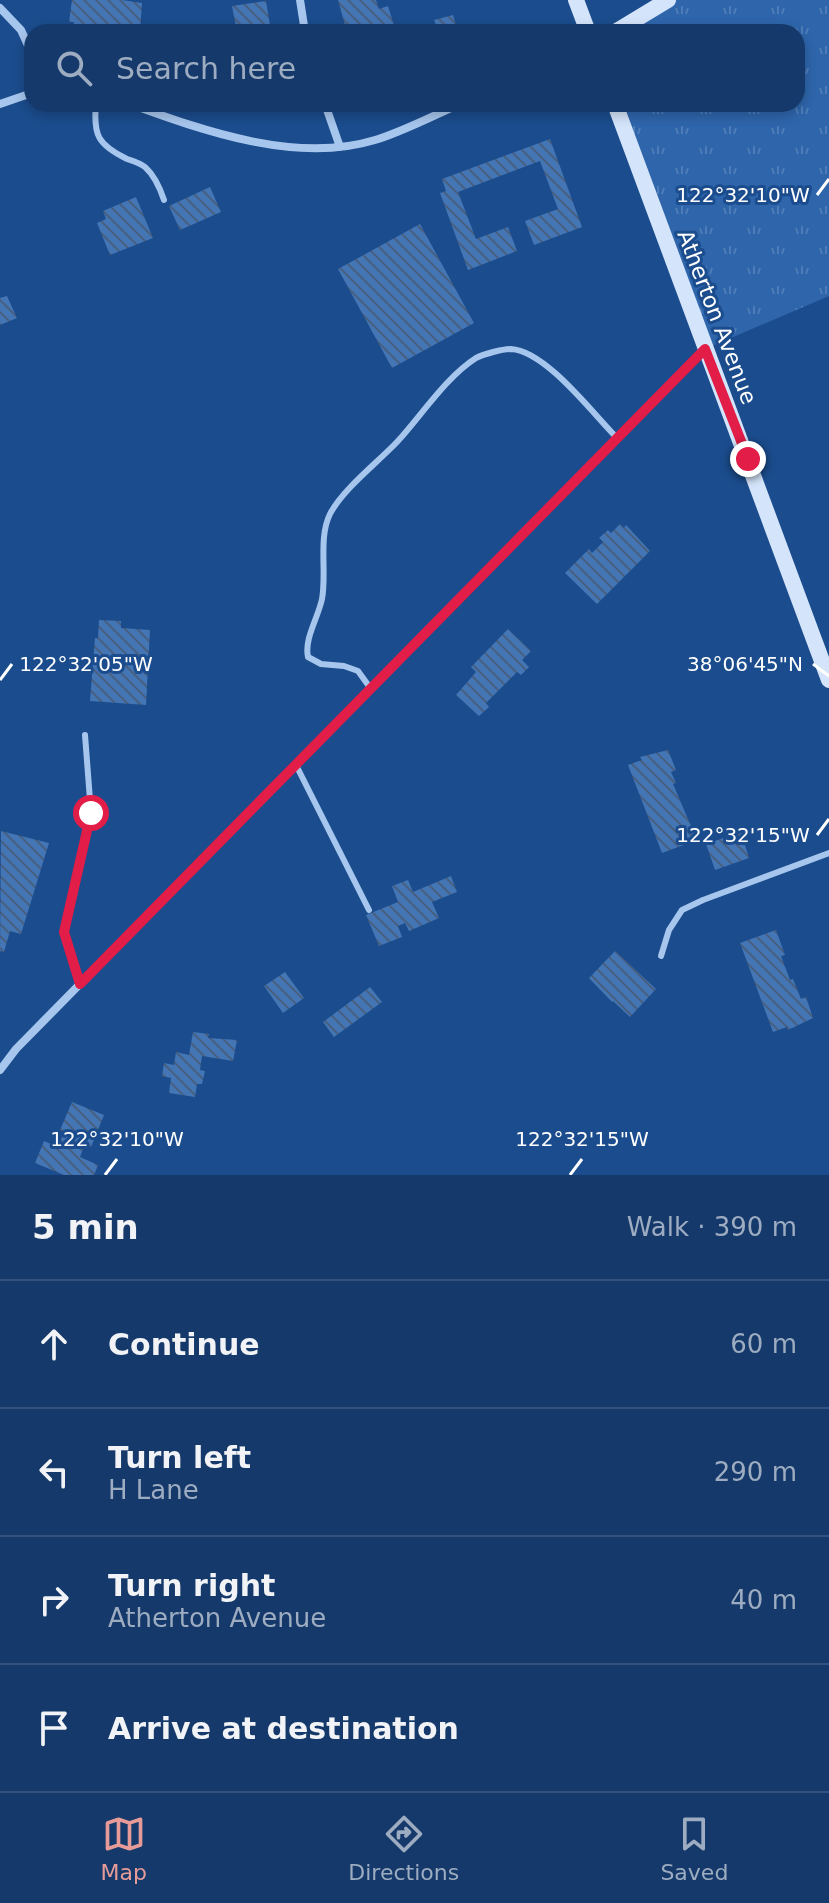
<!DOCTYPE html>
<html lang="en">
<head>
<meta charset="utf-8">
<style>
  body { margin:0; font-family:"DejaVu Sans",sans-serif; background:#214472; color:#f1f3f6 }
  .stop { position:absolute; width:24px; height:24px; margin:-18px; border:6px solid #e11d48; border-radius:50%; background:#fff }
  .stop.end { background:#e11d48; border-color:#fff; box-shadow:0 2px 8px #0008 }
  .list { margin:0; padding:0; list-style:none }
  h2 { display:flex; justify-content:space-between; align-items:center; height:104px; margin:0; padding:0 32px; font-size:34px }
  h2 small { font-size:26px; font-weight:400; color:#9dacc1 }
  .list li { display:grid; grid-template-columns:52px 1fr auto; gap:24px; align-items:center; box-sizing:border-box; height:128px; padding:0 32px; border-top:2px solid #33537e }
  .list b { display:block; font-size:30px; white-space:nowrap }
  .list p { margin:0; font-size:26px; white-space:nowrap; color:#9dacc1 }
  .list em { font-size:26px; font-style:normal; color:#9dacc1 }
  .icon { flex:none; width:44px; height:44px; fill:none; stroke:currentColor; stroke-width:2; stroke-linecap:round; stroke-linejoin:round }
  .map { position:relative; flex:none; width:829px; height:1175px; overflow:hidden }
  .search { position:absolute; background:#14396a; box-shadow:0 4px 12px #0003; left:24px; right:24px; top:24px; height:88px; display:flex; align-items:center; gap:20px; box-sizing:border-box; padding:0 28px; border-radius:24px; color:#9dacc1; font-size:30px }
  .sheet { height:616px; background:#14396a }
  nav { display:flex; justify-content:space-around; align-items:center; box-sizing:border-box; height:112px; border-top:2px solid #33537e; background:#14396a; font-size:22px; color:#9dacc1 }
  nav a { display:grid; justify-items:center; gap:4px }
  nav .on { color:#e69b98 }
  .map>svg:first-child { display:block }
  .park { fill:url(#park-tufts) }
  .building { fill:url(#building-back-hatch) }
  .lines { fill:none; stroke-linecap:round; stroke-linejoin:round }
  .lane { stroke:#a7c6ed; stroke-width:6 }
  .street { stroke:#a7c6ed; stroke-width:8 }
  .secondary { stroke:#d4e4fa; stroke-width:16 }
  .route { stroke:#e11d48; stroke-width:10 }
  .ticks { fill:none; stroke:#fff; stroke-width:3 }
  .labels { text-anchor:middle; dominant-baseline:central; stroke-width:6; stroke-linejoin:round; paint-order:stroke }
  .street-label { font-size:22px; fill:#fff; stroke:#1b4c8d }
  .ticks-label { font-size:20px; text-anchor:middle; fill:#fff; stroke:#1b4c8d; stroke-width:6; stroke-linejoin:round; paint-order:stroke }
</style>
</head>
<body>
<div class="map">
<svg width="829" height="1175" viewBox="0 0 829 1175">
  <defs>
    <pattern id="park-tufts" width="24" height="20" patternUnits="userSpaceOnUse" patternTransform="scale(2)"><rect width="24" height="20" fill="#2e65ab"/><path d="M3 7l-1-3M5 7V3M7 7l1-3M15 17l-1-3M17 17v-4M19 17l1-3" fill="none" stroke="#4d7cb8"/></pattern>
    <pattern id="building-back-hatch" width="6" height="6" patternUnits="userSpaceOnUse" patternTransform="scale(2)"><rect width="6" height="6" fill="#4475b5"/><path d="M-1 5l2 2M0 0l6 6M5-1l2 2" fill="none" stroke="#486080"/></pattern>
  </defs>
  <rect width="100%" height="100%" fill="#1b4c8d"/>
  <path class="park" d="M668,0h161v296l-124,53 -90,-245h182v-72h-182z"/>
  <path class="building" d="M72,0h50l20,3 -2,29h-67l1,-10h-5z
    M338,0h38l3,9 9,-3 8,26h-49z
    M266,1l4,24h5l1,7h-39l-5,-26z
    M453,15l5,17h-34l13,-5 -3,-7z
    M550,139l32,88 -48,18 -9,-24 33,-12 -18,-48 -82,31 18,47 32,-12 9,24 -49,19 -28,-77 6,-2 -4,-12z
    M210,187l11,25 -41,18 -11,-24z
    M136,197l17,41 -43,17 -13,-32 9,-4 -3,-8z
    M420,224l54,99 -82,45 -54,-99z
    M7,296l10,22 -17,7v-27z
    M620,524l4,4 2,-3 24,26 -53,53 -32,-31 24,-24 3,4 11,-11 -4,-4 9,-8 3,3z
    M99,620l22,1v7l29,2 -4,75 -56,-4 5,-63h3z
    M508,629l23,22 -9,9 7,7 -8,8 -4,-3 -31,31 3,4 -10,9 -23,-21 20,-23 -5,-5z
    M668,750l8,20 -5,2 5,11 -3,1 24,56 -35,13 -34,-88 14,-5 -2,-3z
    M1,831l48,12 -28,91 -11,-3 -6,21 -4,-1z
    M741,832l8,26 -34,12 -9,-26z
    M451,876l6,16 -25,10 7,16 -30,13 -4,-8 -7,3 4,11 -23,9 -13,-31 32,-13 -6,-16 16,-6 5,12z
    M776,930l9,25 -4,1 9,24 3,-1 8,20 5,-2 7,21 -25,12 -1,-3 -14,5 -33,-89z
    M615,951l41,38 -26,28 -17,-16 -1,1 -23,-24z
    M285,972l19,26 -21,15 -19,-27z
    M370,987l12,15 -48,35 -11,-15z
    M193,1032l16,2 -1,4 29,2 -4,21 -31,-5 -2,14 5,1 -3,13h-5l-2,13 -26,-4 2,-15 -9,-2 2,-13 10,2 2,-13 13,3z
    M72,1102l32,13 -13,32 -6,-3 -5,13 18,8 -4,10h-30l-29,-12 9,-22 14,6 6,-15 -4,-2z"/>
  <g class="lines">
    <path class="lane" d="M96,104c-3,31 2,41 31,55 6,2 13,4 18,8 9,8 15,21 19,33
      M371,689l-13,-18 -14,-5 -23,-2 -13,-7c-4,-18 10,-39 14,-58 5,-26 -4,-61 8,-85 13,-25 47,-51 67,-72 24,-26 49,-65 79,-84 8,-4 26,-9 35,-9 35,2 82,65 106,89
      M296,765l73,145
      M661,956l8,-26 13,-20 21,-10 126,-47
      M80,984l-16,-52 27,-119 -6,-78"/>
    <path class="street" d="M300,0l5,32
      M0,8l21,22 11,24
      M0,104l32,-11
      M130,104c74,27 167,60 245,36 29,-9 57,-24 85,-36
      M325,104l15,43
      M0,1070l16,-21 689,-700"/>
    <path class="secondary" d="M576,0l12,32
      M615,32l53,-32
      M615,104l214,576"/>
  </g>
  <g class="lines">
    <path class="route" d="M91,813l-27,119 16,52 625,-635 43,110"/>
  </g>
  <path class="ticks" d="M817,195l12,-16M813,664l16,12M0,680l12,-16M817,835l12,-16M105,1175l12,-16M570,1175l12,-16"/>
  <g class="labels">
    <g class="street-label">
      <text transform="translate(717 317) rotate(69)">Atherton Avenue</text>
    </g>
  </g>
  <g class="ticks-label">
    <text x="743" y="202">122°32'10"W</text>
    <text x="86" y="671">122°32'05"W</text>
    <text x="745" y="671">38°06'45"N</text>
    <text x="743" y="842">122°32'15"W</text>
    <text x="117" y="1146">122°32'10"W</text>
    <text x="582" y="1146">122°32'15"W</text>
  </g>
</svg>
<div class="stop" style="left:91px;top:813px"></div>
<div class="stop end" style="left:748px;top:459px"></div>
<div class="search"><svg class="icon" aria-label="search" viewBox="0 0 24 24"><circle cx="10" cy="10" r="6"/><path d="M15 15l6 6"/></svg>Search here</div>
</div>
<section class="sheet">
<h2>5 min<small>Walk · 390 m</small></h2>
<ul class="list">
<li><svg class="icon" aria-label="ahead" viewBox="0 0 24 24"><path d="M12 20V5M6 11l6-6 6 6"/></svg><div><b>Continue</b></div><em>60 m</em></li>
<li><svg class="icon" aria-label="left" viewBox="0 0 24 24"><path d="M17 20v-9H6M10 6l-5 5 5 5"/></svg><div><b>Turn left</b><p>H Lane</p></div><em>290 m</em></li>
<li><svg class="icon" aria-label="right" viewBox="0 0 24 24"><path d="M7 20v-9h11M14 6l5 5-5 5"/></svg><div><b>Turn right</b><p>Atherton Avenue</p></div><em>40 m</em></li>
<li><svg class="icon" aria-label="arrive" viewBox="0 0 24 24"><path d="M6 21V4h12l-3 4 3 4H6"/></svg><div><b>Arrive at destination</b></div></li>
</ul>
</section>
<nav>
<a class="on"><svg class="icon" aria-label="map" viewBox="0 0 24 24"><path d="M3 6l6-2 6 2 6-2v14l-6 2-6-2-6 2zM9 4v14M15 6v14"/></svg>Map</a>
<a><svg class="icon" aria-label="directions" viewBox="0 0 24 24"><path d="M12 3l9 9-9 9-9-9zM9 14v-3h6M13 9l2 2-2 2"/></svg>Directions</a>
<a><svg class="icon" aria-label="saved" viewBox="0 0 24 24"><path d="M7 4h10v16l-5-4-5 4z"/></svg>Saved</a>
</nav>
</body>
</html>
